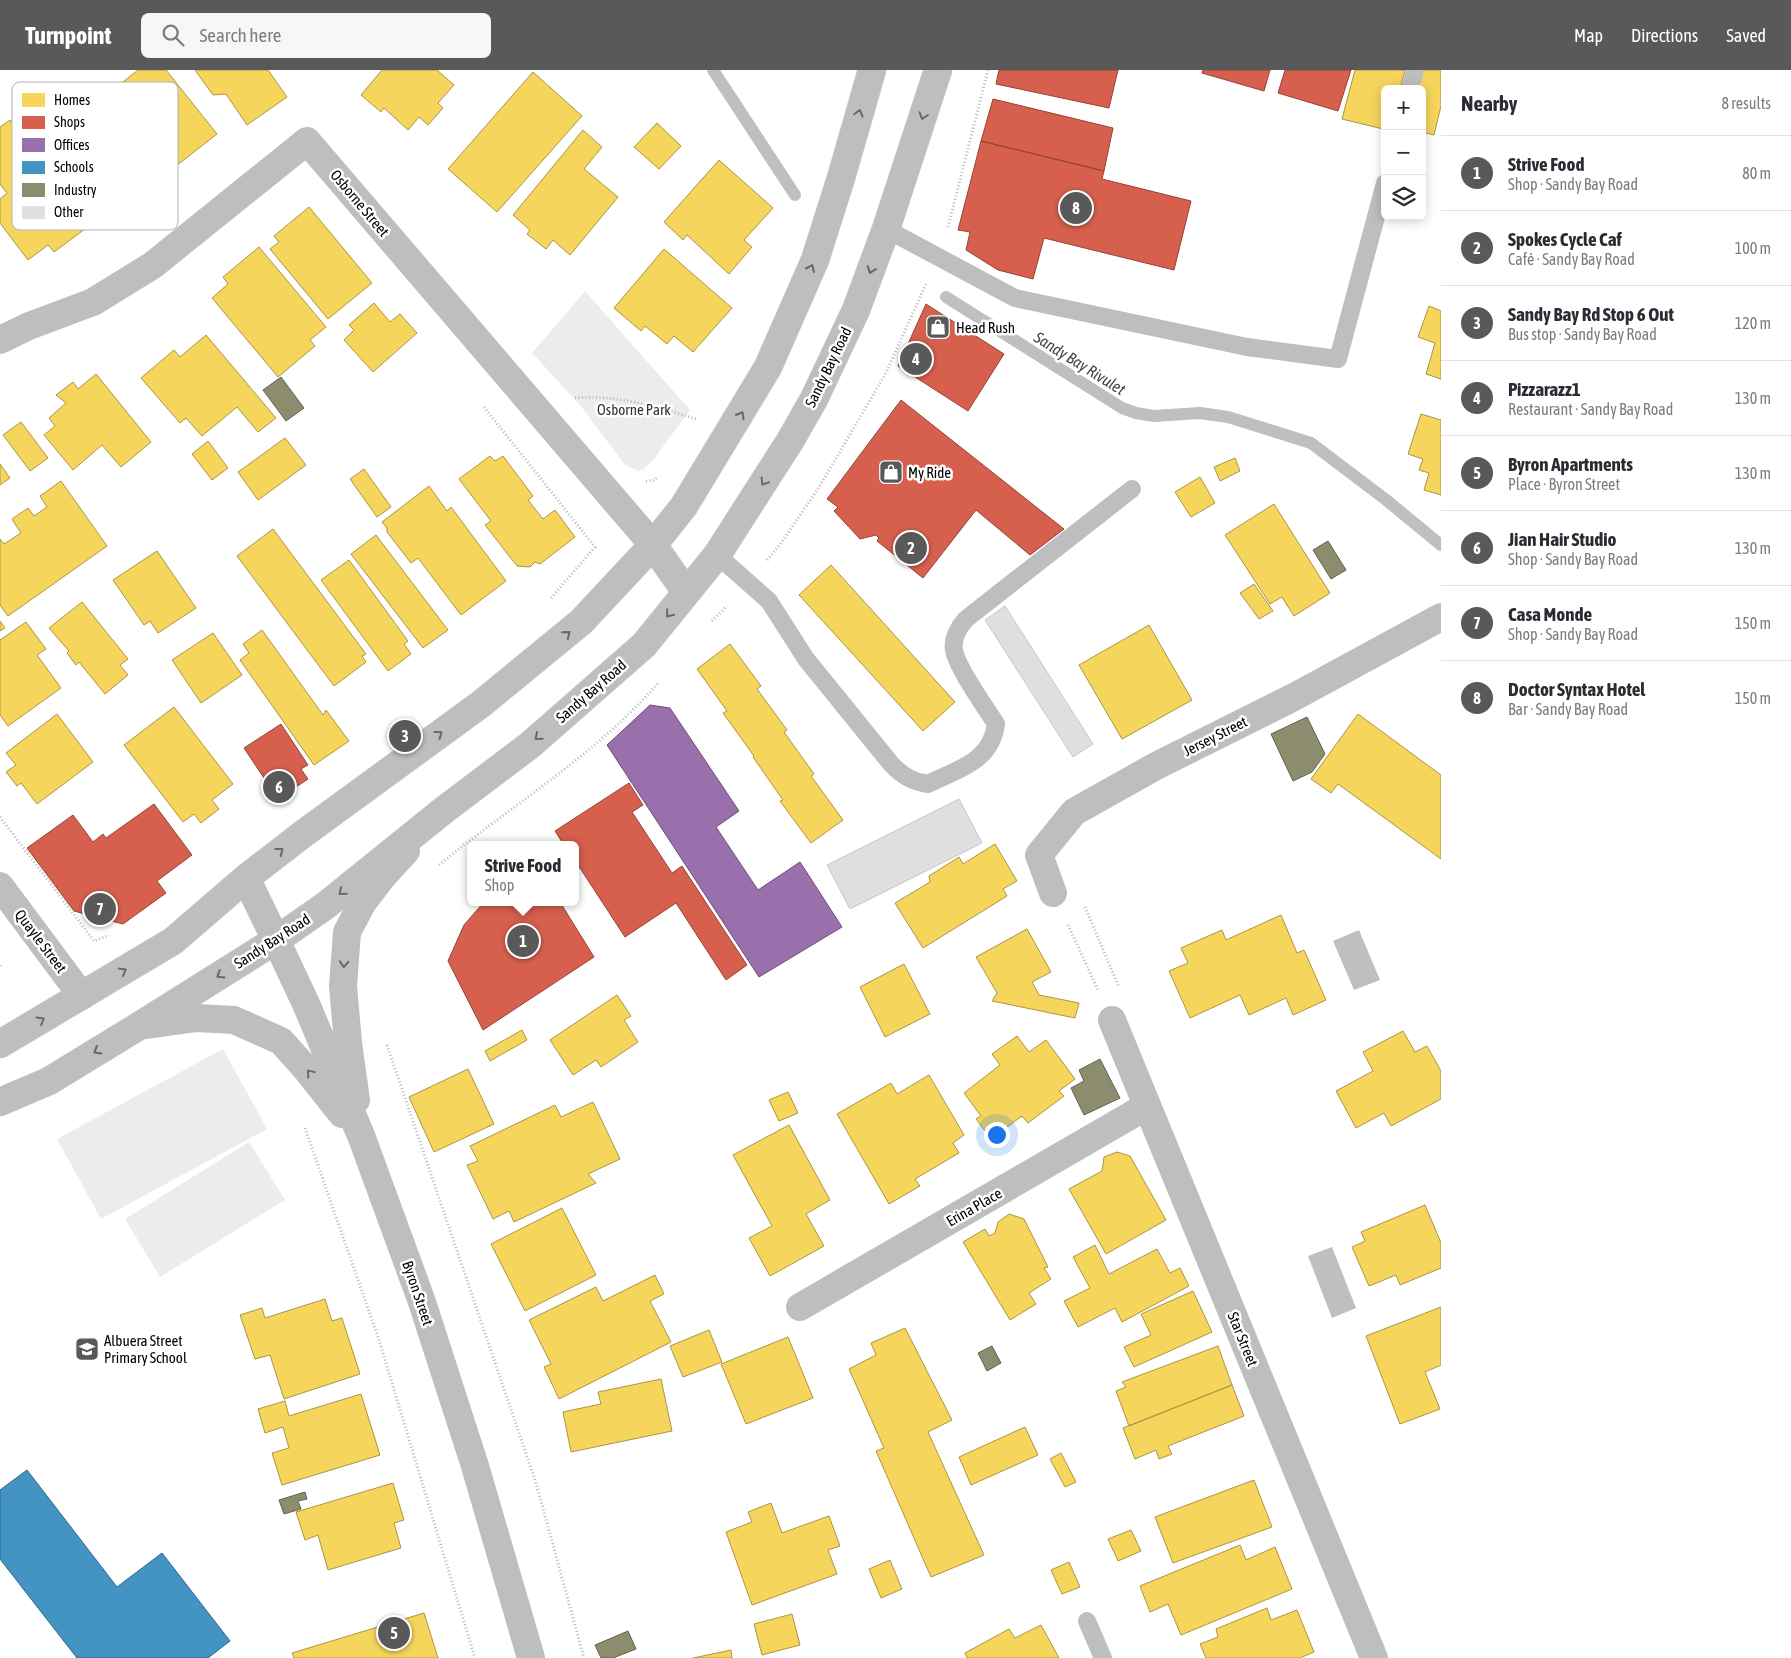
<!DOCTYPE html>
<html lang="en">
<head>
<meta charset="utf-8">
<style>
  body { margin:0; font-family:"Asap Condensed",sans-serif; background:#f7f7f7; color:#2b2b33 }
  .controls { position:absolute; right:15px; top:15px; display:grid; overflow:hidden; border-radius:8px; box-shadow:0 2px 12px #0003 }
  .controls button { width:45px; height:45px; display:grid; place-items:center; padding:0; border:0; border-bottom:1px solid #e1e1e2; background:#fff; color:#2b2b33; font:25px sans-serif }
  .you { position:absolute; left:996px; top:1064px; width:18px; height:18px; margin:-12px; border:4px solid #fff; border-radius:50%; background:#1a73e8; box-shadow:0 0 0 8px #1a73e833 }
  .badge { display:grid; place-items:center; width:32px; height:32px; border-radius:50%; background:#595959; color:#fff; font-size:16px; font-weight:700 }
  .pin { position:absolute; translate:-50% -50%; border:2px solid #fff; box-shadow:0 1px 5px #0006 }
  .popup { position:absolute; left:467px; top:771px; width:112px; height:65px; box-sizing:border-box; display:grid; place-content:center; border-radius:8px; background:#fff; filter:drop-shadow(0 1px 4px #0005); font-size:16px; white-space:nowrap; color:#7c7c81 }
  .popup b { font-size:19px; color:#2b2b33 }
  .popup::after { content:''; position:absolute; left:50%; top:100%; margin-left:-10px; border:10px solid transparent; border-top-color:#fff }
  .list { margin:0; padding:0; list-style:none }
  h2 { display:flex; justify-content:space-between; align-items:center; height:65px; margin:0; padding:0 20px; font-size:21px }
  h2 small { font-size:16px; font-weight:400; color:#7c7c81 }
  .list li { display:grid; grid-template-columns:32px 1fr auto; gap:15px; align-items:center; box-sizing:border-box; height:75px; padding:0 20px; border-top:1px solid #e1e1e2 }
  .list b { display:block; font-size:19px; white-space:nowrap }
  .list p { margin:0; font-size:16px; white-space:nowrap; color:#7c7c81 }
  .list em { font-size:16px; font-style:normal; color:#7c7c81 }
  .icon { flex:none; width:28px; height:28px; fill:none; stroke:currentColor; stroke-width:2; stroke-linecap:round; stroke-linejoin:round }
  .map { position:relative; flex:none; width:1441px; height:1588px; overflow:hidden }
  header { display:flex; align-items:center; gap:30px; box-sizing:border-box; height:70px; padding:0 25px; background:#595959; color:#fff }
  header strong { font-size:24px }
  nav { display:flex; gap:28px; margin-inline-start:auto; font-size:18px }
  .search { width:350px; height:45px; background:#f7f7f7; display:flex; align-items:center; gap:12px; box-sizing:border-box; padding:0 18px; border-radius:8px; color:#7c7c81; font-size:19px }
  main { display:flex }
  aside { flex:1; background:#fff }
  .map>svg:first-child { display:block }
  .green { fill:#ececec }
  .water { fill:#bfbfbf }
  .homes { fill:#f6d55c; stroke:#ac9540 }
  .shops { fill:#d6604d; stroke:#964336 }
  .offices { fill:#9970ab; stroke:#6b4e78 }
  .schools { fill:#4393c3; stroke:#2f6788 }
  .industry { fill:#8c8c6e; stroke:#62624d }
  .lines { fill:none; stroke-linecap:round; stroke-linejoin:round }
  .stream { stroke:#bfbfbf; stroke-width:12 }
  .building { fill:#dfdfdf; stroke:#c7c7c7 }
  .primary-casing { stroke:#dbdbdb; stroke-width:29 }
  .path { stroke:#b9b9b9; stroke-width:3; stroke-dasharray:1 2.5; stroke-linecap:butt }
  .service { stroke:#bebebe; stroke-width:18 }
  .minor { stroke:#bebebe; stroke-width:28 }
  .tertiary { stroke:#bebebe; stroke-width:28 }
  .primary { stroke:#bebebe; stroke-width:28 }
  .oneway { stroke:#686868 }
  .labels { text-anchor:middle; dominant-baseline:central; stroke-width:5; stroke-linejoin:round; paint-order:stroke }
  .street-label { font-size:15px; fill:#000; stroke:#fff }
  .poi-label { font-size:15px; fill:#000; stroke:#fff; text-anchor:start }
  .park-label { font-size:15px; fill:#333; stroke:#fff }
  .water-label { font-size:16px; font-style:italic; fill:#444; stroke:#fff }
  .key { fill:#fff; stroke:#b2b2b2; stroke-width:1 }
  .key-label { font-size:14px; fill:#000 }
</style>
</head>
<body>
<header>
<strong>Turnpoint</strong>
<div class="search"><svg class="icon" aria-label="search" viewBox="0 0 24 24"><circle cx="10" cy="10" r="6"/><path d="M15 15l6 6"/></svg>Search here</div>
<nav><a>Map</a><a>Directions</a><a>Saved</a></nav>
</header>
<main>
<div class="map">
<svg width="1441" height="1588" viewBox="0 0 1441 1588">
  <rect width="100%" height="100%" fill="#fff"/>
  <path class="green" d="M585,221l105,119 -36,49 -11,11 -5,1 -13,-6 -45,-60 -48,-52z
    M223,979l44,80 -166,90 -44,-80z
    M249,1072l36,58 -125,77 -35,-58z"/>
  <path class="water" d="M1359,860l21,50 -26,10 -21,-49z
    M1332,1177l24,61 -24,10 -24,-62z"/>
  <path class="homes" d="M138,0h28l51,64 -41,32 -62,-77z
    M195,0h73l19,27 -40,28 -21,-31 -13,1z
    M382,0h55l17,15 -16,18 5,5 -15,17 -9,-8 -11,13 -24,-22 -3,4 -20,-17z
    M1355,0h50l-5,19h-15v32l-2,8 -41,-10z
    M1422,0h19v36l-7,29 -12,-3v-43h-5z
    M533,2l49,44 -85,96 -49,-43z
    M101,33l54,72 -14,10 6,9 -14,11 -11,-15 -18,13 -28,-36 8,-5 -13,-18 15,-11 -8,-12z
    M48,48l22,25 -12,10 -22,-24z
    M10,50l79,106 -35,26 -6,-7 -20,15 -28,-37v-24l7,-6 -7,-9v-57z
    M657,53l24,23 -22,23 -25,-22z
    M583,60l19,17 -18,22 34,28 -48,58 -17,-15 -7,9 -19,-15 3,-4 -17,-15z
    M719,90l54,48 -29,32 8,7 -23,27 -42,-39 -4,5 -19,-18z
    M309,137l63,76 -44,36 -58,-70 9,-7 -5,-6z
    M259,177l67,80 -16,13 5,6 -37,31 -66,-79 16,-14 -5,-7z
    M664,179l68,59 -39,44 -19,-16 -7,8 -22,-18 -4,5 -27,-23z
    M374,233l16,19 10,-8 17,19 -44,39 -29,-32 10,-10 -5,-5z
    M1429,236l12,5v68l-15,-5 9,-31 -17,-6z
    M206,265l70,83 -18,14 -21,-25 -35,29 -16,-18 -6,5 -39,-45 33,-28 6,7z
    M96,304l55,68 -30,25 -19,-22 -29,25 -29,-35 11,-9 -6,-8 17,-15 -10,-8 17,-13 5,7z
    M1421,344l20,6v75l-17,-5 5,-17 -10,-3 4,-11 -15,-5z
    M21,352l27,36 -18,13 -27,-36z
    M285,368l21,27 -48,35 -20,-28z
    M208,371l20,27 -16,12 -20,-26z
    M490,386l5,5 8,-5 30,40 -5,4 15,19 12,-9 20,27 -35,27 -5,-2 -5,5 -13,-1 -32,-41 6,-4 -32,-42z
    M1235,388l5,13 -20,10 -6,-14z
    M0,394l10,14 -10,7z
    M364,399l27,38 -14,10 -27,-38z
    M1200,407l15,26 -24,14 -16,-25z
    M61,411l46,65 -99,70 -8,-11v-66l4,5 17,-11 -9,-14 16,-11 6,8 13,-9 -7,-11z
    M429,416l18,25 4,-4 55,74 -45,34 -43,-57 -7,5 -24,-31v-4l-5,-6z
    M1274,434l56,89 -36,23 -12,-19 -12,7 -45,-69z
    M273,459l93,125 -4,2 4,6 -32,24 -97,-130z
    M376,465l72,95 -25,18 -72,-94z
    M157,481l39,57 -38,25 -8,-12 -6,4 -31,-45z
    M349,490l59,81 -4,3 7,10 -23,17 -67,-91z
    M831,495l124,137 -32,29 -124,-136z
    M1254,514l19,27 -14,8 -19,-26z
    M82,532l46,57 -8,6 8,10 -23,19 -26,-32 -3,3 -9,-12 2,-2 -20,-23z
    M0,551l5,7 -5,3z
    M26,552l20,27 -9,6 24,33 -53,38 -8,-11v-75z
    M1149,555l43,75 -70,39 -43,-74z
    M262,560l61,85 3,-5 23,31 -35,24 -74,-105 9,-7 -6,-9z
    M213,563l29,42 -41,28 -29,-43z
    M730,574l31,42 -4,3 30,41 -3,2 30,42 -3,2 32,44 -32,23 -31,-42 3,-1 -30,-43 1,-1 -31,-43 4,-2 -30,-42z
    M174,637l59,77 -21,16 7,9 -18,14 -7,-9 -11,8 -59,-77z
    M57,644l36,48 -56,42 -16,-21 -4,3 -11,-14 10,-7 -10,-12z
    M1358,644l83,61v84l-103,-75 -7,9 -20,-14z
    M995,774l22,37 -14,8 4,7 -84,52 -28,-45 35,-21 -1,-6 30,-19 4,7z
    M1281,845l16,38 7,-3 22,50 -33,15 -7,-17 -37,17 -9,-20 -50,23 -21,-47 19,-8 -7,-15 41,-18 4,10z
    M1027,859l24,43 -19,10 7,13 40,8 -4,15 -83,-17 5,-8 -21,-36z
    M904,894l26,50 -45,23 -25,-50z
    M617,925l14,21 -7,4 14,22 -37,25 -5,-7 -23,15 -23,-35z
    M522,960l5,10 -37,21 -5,-10z
    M1403,961l12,21 12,-6 14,25v28l-50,27 -7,-13 -28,15 -20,-37 37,-20 -10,-19z
    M1017,966l12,16 17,-12 29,39 -16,12 5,5 -36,27 -6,-7 -31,23 -15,-20 5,-3 -17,-23 36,-28 -8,-11z
    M468,999l26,55 -60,28 -25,-55z
    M929,1005l35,60 -11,8 6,10 -44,26 5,7 -31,18 -52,-90 54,-31 6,11z
    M788,1022l10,21 -19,8 -10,-21z
    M593,1032l27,57 -32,15 8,9 -82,39 -5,-11 -16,8 -26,-54 11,-4 -8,-15 85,-41 6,12z
    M789,1055l41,75 -24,14 18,32 -54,30 -21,-38 23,-12 -39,-71z
    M1117,1082l13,4 36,64 -60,34 -37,-65 33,-18 2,-14z
    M1425,1135l16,38v25l-41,17 -4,-10 -27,11 -17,-39 13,-6 -4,-9z
    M562,1138l34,67 -71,36 -34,-67z
    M1009,1144l15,5 24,48 -4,1 7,11 -22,14 7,11 -26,16 -47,-78 22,-13 4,7 6,-3 3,-11z
    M1095,1175l14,29 48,-25 13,24 10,-5 9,18 -67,36 -7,-14 -37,19 -14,-26 26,-13 -17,-31z
    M655,1205l9,19 -14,7 21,41 -112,57 -15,-32 7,-3 -22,-44 67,-33 7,14z
    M1193,1221l19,41 -78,35 -10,-20 27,-12 -10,-21z
    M325,1229l7,22 10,-3 18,56 -76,25 -14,-44 -15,4 -15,-44 22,-7 3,10z
    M1441,1237v58l-16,7 15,37 -40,15 -34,-88z
    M905,1258l47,92 -24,12 56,123 -53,22 -55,-126 8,-3 -35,-79 27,-14 -5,-12z
    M709,1260l13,32 -39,15 -13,-31z
    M788,1267l25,61 -67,26 -25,-60z
    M1218,1276l14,39 -103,41 -13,-35 10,-4 -4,-5z
    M661,1309l11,52 -101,21 -8,-40 38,-8 -3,-12z
    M1232,1315l12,31 -76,30 4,8 -13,5 -3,-9 -21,9 -12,-31z
    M361,1324l19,61 -98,30 -10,-32 17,-5 -6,-21 -18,6 -7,-24 27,-8 4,15z
    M1025,1357l13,28 -67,30 -12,-28z
    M1061,1383l15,29 -11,5 -15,-28z
    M1254,1410l18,47 -99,36 -18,-46z
    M393,1413l11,37 -10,3 7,25 -73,22 -10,-35 -13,5 -9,-28z
    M771,1433l11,30 47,-17 11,30 -12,4 9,24 -85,31 -26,-73 26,-10 -4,-10z
    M1131,1460l10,21 -23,10 -10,-22z
    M1240,1475l6,15 29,-13 17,42 -111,46 -13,-31 -18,8 -10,-26z
    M890,1490l12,29 -21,9 -12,-29z
    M1069,1492l11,25 -18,7 -11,-24z
    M1267,1538l4,12 26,-10 17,42 -14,6h-94l-6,-14 18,-7 -2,-8z
    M424,1543l14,45h-144l-2,-5z
    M792,1544l8,31 -38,10 -8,-31z
    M1041,1555l18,33h-92l-2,-5 44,-24 6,9z
    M731,1580l1,8h-39z"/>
  <path class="shops" d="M999,0h119l-9,38 -113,-24z
    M1203,0h67l-6,21 -62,-18z
    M1285,0h66l-13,41 -60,-18z
    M993,29l120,29 -9,43 -123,-30z
    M981,71l123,30 -2,8 89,22 -17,69 -130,-32 -11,41 -35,-9 -32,-20 4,-18 -12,-2z
    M926,234l78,50 -36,57 -70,-45z
    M901,330l163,129 -34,26 -54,-45 -53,68 -46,-37 2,-3 -3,-3 -16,4 -26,-28 4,-4 -11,-8z
    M281,654l27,41 -7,4 7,10 -30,20 -34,-51z
    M629,713l14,22 -11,7 40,61 10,-7 65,99 -21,15 -50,-77 -51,34 -49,-75v-17h-12l-9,-14z
    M154,734l38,51 -35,26 9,12 -43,31 -49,-13 -47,-63 46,-33 20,27 10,-8 3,4z
    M484,832h76l34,55 -111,73 -35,-69 16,-36z"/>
  <path class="offices" d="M650,635l20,3 69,103 -23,16 42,63 42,-28 42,65 -83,50 -152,-232z"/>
  <path class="schools" d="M27,1400l90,117 45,-34 68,88 -22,17h-131l-77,-99v-69z"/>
  <path class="industry" d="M281,307l23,31 -18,13 -23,-31z
    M1328,471l18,29 -15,9 -18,-29z
    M1307,647l18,37 -13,18 -19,9 -22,-47z
    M1100,989l20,39 -36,17 -13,-27 13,-7 -5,-11z
    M992,1276l9,17 -14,8 -9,-18z
    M305,1422l2,7 -9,2 3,8 -17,5 -5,-14z
    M628,1561l8,18 -23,9h-12l-6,-13z"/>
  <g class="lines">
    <path class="stream" d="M713,0l82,125
      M946,227l176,111 14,5 18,3 46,-3 28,4 83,26 74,56 56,46"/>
  </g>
  <path class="building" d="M1005,536l88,138 -20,13 -88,-137z
    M959,729l23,44 -132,66 -23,-44z"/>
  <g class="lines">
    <g class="primary-casing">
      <path id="primary" d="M653,475l33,47
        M246,808l30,62
        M0,974l173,-103 73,-63 57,-44 178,-130 100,-82 72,-77 31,-39 84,-139 47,-107 26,-82 31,-108
        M0,1032l49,-21 90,-55 137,-86 49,-34 119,-96 86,-65 114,-100 73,-90 73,-114 24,-42 42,-89 30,-81 52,-159"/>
    </g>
    <path class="path" d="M948,157l40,-157
      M575,328c42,-4 81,9 121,21
      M484,337l111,140 -44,51
      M646,411l9,-1 3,-4
      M767,490l12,-14 39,-57 68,-116 40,-89
      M712,551l15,-15
      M0,747l94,124 15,-6
      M439,795c74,-61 157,-110 220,-183
      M1085,837l34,80
      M1068,855l30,65
      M0,895v1
      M387,975l149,438 48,175
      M305,1058l74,212 96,318"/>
    <path class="service" d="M1410,19l5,-19
      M886,159l129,69 232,49 91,12 47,-176
      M717,485l52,46 37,58 86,106c11,11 21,17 36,19 30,-15 63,-22 68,-60 -10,-16 -40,-58 -42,-74 -2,-12 4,-22 12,-31l166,-130
      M1087,1551l16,37"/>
    <path class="minor" d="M0,270l29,-14 64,-24 60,-37 154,-124 346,404
      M0,816l82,110
      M1053,823l-14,-38 35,-43 82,-46 138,-69 147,-80
      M1112,950l262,638
      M800,1237l347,-201"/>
    <path class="tertiary" d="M276,870l31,66 55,132 60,164 53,164 56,192
      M139,956l58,-8 37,2 47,21 26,29 35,44
      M356,1030l-8,-57 -5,-57 4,-54 16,-30 20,-26 23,-25"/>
    <use href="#primary" class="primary"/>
  </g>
  <defs><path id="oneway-chevron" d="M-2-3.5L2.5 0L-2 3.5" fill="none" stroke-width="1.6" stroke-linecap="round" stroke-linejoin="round" transform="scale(1.25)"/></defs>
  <g class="oneway">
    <use href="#oneway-chevron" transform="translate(859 43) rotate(-75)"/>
    <use href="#oneway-chevron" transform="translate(923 46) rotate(108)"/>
    <use href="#oneway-chevron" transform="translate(811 198) rotate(-66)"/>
    <use href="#oneway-chevron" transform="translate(871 200) rotate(110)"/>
    <use href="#oneway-chevron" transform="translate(741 345) rotate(-60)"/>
    <use href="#oneway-chevron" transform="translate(764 412) rotate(122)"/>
    <use href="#oneway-chevron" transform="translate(669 544) rotate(129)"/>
    <use href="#oneway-chevron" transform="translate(567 564) rotate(-39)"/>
    <use href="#oneway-chevron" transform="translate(439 664) rotate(-36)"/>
    <use href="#oneway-chevron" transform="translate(538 667) rotate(139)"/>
    <use href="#oneway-chevron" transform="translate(280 781) rotate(-38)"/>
    <use href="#oneway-chevron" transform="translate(342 822) rotate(141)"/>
    <use href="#oneway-chevron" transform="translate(344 894) rotate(93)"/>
    <use href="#oneway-chevron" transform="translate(123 901) rotate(-31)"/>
    <use href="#oneway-chevron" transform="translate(220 905) rotate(148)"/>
    <use href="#oneway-chevron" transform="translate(41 950) rotate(-31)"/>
    <use href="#oneway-chevron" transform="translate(97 981) rotate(149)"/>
    <use href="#oneway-chevron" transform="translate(310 1003) rotate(-130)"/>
  </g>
  <defs>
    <g id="shop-square" transform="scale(1.25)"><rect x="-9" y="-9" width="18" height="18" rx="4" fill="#595959" stroke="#fff"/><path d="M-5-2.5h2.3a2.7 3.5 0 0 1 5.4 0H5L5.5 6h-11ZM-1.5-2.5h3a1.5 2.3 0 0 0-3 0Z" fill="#fff"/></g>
    <g id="school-square" transform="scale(1.25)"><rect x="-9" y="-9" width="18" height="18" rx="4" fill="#595959" stroke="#fff"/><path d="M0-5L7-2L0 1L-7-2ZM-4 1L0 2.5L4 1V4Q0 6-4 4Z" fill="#fff"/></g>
  </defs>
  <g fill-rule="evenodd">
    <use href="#shop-square" x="938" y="257"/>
    <use href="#shop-square" x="891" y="402"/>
    <use href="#school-square" x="87" y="1279"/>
  </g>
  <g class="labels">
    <g class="street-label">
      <text transform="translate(360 133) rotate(50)">Osborne Street</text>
      <text transform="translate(828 297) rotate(-64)">Sandy Bay Road</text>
      <text transform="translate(591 621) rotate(-41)">Sandy Bay Road</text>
      <text transform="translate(1215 666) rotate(-27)">Jersey Street</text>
      <text transform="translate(41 871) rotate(53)">Quayle Street</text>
      <text transform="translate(272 871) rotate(-33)">Sandy Bay Road</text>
      <text transform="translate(974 1137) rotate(-30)">Erina Place</text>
      <text transform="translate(418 1223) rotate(71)">Byron Street</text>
      <text transform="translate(1243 1269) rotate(68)">Star Street</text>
    </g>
    <g class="poi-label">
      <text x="956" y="257">Head Rush</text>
      <text x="908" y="402">My Ride</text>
      <text x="104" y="1270">Albuera Street<tspan x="104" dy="17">Primary School</tspan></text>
    </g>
    <g class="park-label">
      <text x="634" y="339">Osborne Park</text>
    </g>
    <g class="water-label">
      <text transform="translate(1080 293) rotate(32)">Sandy Bay Rivulet</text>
    </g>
  </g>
  <rect x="12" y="12" width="166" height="148" rx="8" class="key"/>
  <rect x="22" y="23" width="23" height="14" fill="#f6d55c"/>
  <rect x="22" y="46" width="23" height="13" fill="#d6604d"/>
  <rect x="22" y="68" width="23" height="14" fill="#9970ab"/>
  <rect x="22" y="91" width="23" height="13" fill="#4393c3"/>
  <rect x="22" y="113" width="23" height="14" fill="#8c8c6e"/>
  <rect x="22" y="136" width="23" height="13" fill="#dfdfdf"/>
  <g class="key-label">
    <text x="54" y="35">Homes</text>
    <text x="54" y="57">Shops</text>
    <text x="54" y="80">Offices</text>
    <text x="54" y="102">Schools</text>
    <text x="54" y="125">Industry</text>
    <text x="54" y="147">Other</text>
  </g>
</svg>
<div class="controls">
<button>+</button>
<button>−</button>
<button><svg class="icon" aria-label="layers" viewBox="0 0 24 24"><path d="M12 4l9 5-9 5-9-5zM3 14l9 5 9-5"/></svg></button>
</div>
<div class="you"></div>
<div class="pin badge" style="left:523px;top:871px">1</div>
<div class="popup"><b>Strive Food</b>Shop</div>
<div class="pin badge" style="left:911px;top:478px">2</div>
<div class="pin badge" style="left:405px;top:666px">3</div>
<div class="pin badge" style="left:916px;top:289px">4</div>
<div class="pin badge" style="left:394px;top:1563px">5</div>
<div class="pin badge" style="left:279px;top:717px">6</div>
<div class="pin badge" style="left:100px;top:839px">7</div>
<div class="pin badge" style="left:1076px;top:138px">8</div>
</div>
<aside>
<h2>Nearby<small>8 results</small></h2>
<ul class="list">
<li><span class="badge">1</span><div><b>Strive Food</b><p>Shop · Sandy Bay Road</p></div><em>80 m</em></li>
<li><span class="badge">2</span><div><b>Spokes Cycle Caf</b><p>Café · Sandy Bay Road</p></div><em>100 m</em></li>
<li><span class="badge">3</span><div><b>Sandy Bay Rd Stop 6 Out</b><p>Bus stop · Sandy Bay Road</p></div><em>120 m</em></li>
<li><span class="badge">4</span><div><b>Pizzarazz1</b><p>Restaurant · Sandy Bay Road</p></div><em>130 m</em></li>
<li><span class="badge">5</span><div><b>Byron Apartments</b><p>Place · Byron Street</p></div><em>130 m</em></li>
<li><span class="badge">6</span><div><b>Jian Hair Studio</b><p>Shop · Sandy Bay Road</p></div><em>130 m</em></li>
<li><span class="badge">7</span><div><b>Casa Monde</b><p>Shop · Sandy Bay Road</p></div><em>150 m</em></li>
<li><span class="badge">8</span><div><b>Doctor Syntax Hotel</b><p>Bar · Sandy Bay Road</p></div><em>150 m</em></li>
</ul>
</aside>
</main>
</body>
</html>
